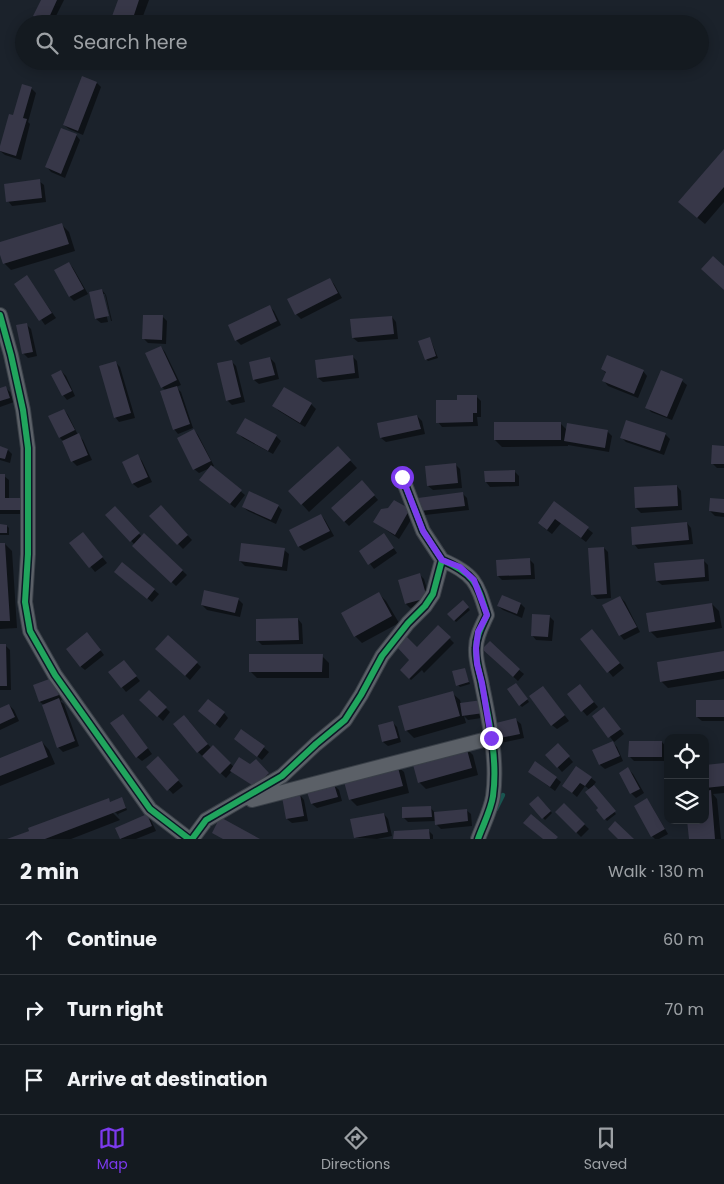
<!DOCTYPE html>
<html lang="en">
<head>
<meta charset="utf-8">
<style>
  body { margin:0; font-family:Poppins,sans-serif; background:#21272d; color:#f1f3f6 }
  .controls { position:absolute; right:15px; bottom:15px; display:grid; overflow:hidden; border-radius:10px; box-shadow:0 2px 12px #0003 }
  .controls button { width:45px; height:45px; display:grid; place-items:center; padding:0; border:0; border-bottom:1px solid #33383e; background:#141a20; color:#f1f3f6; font:25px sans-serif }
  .stop { position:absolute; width:15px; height:15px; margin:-11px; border:4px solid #7c3aed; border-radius:50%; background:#fff }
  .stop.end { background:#7c3aed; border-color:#fff; box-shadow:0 1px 5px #0008 }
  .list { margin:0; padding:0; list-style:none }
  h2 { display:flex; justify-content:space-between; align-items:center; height:65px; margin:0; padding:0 20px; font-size:21px }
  h2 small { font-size:16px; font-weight:400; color:#9da1a5 }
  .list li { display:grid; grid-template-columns:32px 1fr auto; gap:15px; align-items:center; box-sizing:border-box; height:70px; padding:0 20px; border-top:1px solid #33383e }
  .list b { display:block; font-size:19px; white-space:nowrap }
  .list em { font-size:16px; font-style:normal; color:#9da1a5 }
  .icon { flex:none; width:28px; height:28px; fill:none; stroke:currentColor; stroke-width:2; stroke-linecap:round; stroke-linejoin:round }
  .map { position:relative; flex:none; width:724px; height:839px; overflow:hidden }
  .search { position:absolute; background:#141a20; box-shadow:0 2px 12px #0003; left:15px; right:15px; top:15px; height:55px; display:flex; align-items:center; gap:12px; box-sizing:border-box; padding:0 18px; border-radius:28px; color:#9da1a5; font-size:19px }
  .sheet { height:275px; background:#141a20 }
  nav { display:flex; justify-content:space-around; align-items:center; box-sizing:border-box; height:70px; border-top:1px solid #33383e; background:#141a20; font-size:14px; color:#9da1a5 }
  nav a { display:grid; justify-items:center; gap:2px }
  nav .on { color:#7c3aed }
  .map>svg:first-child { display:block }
  .shadow { fill:#0007 }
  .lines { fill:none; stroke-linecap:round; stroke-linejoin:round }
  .stream { stroke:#195550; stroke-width:4.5 }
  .building { fill:#373748 }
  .street-casing { stroke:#393f47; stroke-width:16 }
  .street { stroke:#5b6067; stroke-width:14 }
  .cycleway-casing { stroke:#0c1826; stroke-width:9 }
  .cycleway { stroke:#20a55d; stroke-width:6 }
  .route { stroke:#7c3aed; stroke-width:6 }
</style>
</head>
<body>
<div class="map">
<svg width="724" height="839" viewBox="0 0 724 839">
  <rect width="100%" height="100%" fill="#1b222b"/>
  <path class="shadow" d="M42,0h22l-12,24h-5l-12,-9z
    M119,0h30l-9,24h-23l-5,-5z
    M97,83l4,4 -18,48 -14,-6 -5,-4z
    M31,88l5,5 -8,29 2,2 -9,36 -16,-5 -5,-4z
    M76,135l4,5 -15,38 -14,-6 -4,-5z
    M724,151v51l-19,22 -18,-15z
    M39,181l5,4 2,17 -34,4 -4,-5z
    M62,225l7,7 6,19 -64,19 -7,-7 -4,-12v-8z
    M69,263l4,5 15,26 -14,7 -4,-4 -14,-26z
    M27,277l29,41 -11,7 -29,-41z
    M330,280l4,4 8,14 -41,21 -5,-5z
    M102,290l4,5 6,26h-1l-6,-27h-3l6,28 -7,1 -5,-4 -6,-26z
    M270,307l4,4 7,14 -40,20 -5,-5z
    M163,317l4,4 -1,23 -18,-1 -5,-5z
    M392,317l4,5 2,17 -40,3 -5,-4z
    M26,324l5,5 6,27 -9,2 -5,-5z
    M430,338l8,20 -10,3 -2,-2z
    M161,347l4,5 16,33 -5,2 5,5 12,36 -15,6 -4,-5 -8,-38 -4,-4z
    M353,357l4,4 2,17 -36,4 -5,-4 -2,-17z
    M270,358l5,5 4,16 -20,5 -5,-4z
    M231,361l5,5 9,36 -13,3 -5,-5z
    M116,363l4,4 15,51 -16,4 -4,-5z
    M602,369l41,2 4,5 -9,22 -30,-12 -4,-5 3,-7z
    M61,371l5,5 9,20 -8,4 -4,-5z
    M682,381l5,4 -15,35 -21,-8 -4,-5z
    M5,387l5,5 4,10 -14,5v-18z
    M476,396l5,5v16h-4l1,9 -36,1 -4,-5 20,-21z
    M311,404l5,5 -11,18 -26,-16 -5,-5z
    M64,410l4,5 10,20 5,5 9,20 -15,6 -5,-5 -9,-20 -3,-3z
    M417,416l5,5 3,13 -39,8 -5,-4z
    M560,423l7,7 40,1 5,5 -3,16 -41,-7v1l-66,1 -7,-7z
    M194,430l4,5 16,31 -3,1 34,28 -10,13 -30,-24 5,-16 -11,5 -5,-4z
    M238,433l38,3 5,5 -8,13 -30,-16z
    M665,434l5,5 -6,16 -38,-13 -5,-5z
    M724,447v21h-7l-5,-5z
    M0,448l8,2 4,4 -2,9 -10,-3z
    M345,455l12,13 -48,44 -19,-21z
    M138,456l4,5 10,21 -14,6 -5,-4 -10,-21z
    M455,464l5,5 2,19 -29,2 -5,-4z
    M514,471l5,5v10l-29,1 -4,-5z
    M0,476h4l5,4v19h11l5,5v10h-25z
    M366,486l12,14 -29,26 -5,-5z
    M677,486l4,5 1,19 -41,3 -5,-5z
    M463,494l4,4 2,12 -44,5 -4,-5z
    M724,500v17l-9,-1 -5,-5z
    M394,501l20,14 -15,24 -24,-17 14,-12z
    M555,503l38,30 -7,9 -25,-19 -9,11 -8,-6z
    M278,506l4,4 -6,14 -28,-13 -5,-4z
    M161,507l31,33 -9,9 -32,-33z
    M115,508l27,29 2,-3 43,41 -11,11 -42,-40 1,-1 -28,-30z
    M321,515l4,5 9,16 -30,15 -5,-4 -8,-16z
    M687,523l4,5 2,16 -55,5 -4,-5z
    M0,526h7l2,2v7h-9z
    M87,538l20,25 -12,9 -24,-29z
    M388,540l9,13 -23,16 -14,-18z
    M0,544h5l7,7 5,77 -17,1z
    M604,548l4,4 3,46 -14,1 -5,-5z
    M284,550l5,4 -2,17 -42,-5 -5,-5z
    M529,559l5,5 1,15 -33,1 -4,-4z
    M703,560l5,5 1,16 -47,4 -5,-4z
    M122,563l37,31 -7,8 -32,-26z
    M420,575l4,4 7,24 -21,5 -4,-4z
    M379,594l7,7 13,22 -37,20 -7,-7z
    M502,596l19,8 4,4 -3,10 -19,-8 -5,-4z
    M620,597l5,5 15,30 -16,8 -4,-5z
    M238,599l5,5 -3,13 -33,-7 -5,-5z
    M463,602l7,8 -14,12 -7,-8z
    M712,604l7,7 3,17 -65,10 -7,-7z
    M549,616l5,5 -2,20 -16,-1 -4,-5z
    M298,619l4,5 1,20 -41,1 -5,-5z
    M438,627l16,16 -30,30 -2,-3 -11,10 -10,-10 8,-8 8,-13z
    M592,630l32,38 -11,9 -31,-38z
    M92,639l12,16 -19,15 -5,-4z
    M0,645h5l5,5 1,40h-11z
    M161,653l36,10 4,4 -11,13z
    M724,653v26l-56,9 -7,-7z
    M488,654l31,16 5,4 -6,7z
    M322,656l7,7v15h-72l-7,-7z
    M128,666l12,15 -14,11 -16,-20z
    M464,669l6,15 -10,3 -2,-2z
    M56,684l6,16 -2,1 4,3 15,42 -16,6 -5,-5 -14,-42 -4,-3 -6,-16z
    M518,686l11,16 -7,5 -2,-2z
    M543,687l26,34 -12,8 -5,-4z
    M584,690l14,17 -11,9 -19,-22z
    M149,692l21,20 -7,9 -22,-21z
    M452,693l8,7 1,4 21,-3 6,16 -20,3 -4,-4 2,7 -52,15 -8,-8z
    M724,701v20h-22l-5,-4z
    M9,705l5,5 5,11 -19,9v-21z
    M604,708l20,26 -11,9 4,4 6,14 -18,8 -5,-4 -6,-14 20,-9 -20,-25z
    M224,713l4,5 -8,10 -16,-13z
    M127,720l25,34 -10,7 -5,-4z
    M516,720l5,4 3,14 -23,5 -4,-4z
    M189,721l22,27 2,-1 21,20 16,-2 6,-4 17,18 -13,11 -28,-19 -6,7 -28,-26 -23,-28z
    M392,722l5,5 4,15 -13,4 -5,-4z
    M242,730l27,22 -7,8 -22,-17z
    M42,742l7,8 6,14 -55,22v-27z
    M662,742l4,5v14h-32l-4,-4z
    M558,745l15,17 -11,10 -15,-17z
    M466,748l7,7 5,20 -52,14 -7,-7z
    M162,763l21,23 -10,8 -25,-27z
    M724,764v29l-11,1 4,5 4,40h-31l15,-19v-54z
    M396,765l8,7 5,21 -52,13 -7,-7z
    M628,769l5,5 11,19 -8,5 -5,-5z
    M529,772l27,6 5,4 -6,9z
    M591,778l5,4 -3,4 23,28 -9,7 -9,-11 2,-2 -10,-18 -5,-4 -8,11 -13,-11z
    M334,785l5,5 3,11 -25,7 -5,-4z
    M300,795l4,5 4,21 -16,2 -5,-4z
    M538,797l14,16 -7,7 -14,-16z
    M108,799l3,4 11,-4 1,2 4,9 -9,4 1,2 -8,-8 -2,1 11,11 -49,19h-61z
    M647,800l4,5 17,29 -9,5h-4l-3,-3z
    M564,805l25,24 -8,8 -25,-25z
    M430,807l5,6 31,-3 5,4 1,12 -31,3 -5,-5v-3l-28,1 -4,-4z
    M384,814l4,5 4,17 -15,3 -22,-1z
    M147,816l4,4 5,11 -20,8h-15l-4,-11z
    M429,831l4,4v4h-39z"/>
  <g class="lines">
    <path class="stream" d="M496,809l7,-14"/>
  </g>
  <path class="building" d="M41,0h16l-10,22 -14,-6z
    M118,0h21l-8,24h-8l-12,-5z
    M82,76l15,6 -19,49 -15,-6z
    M22,84l10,3 -9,31 4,1 -11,37 -16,-5v-5l9,-32 4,1z
    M61,128l16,6 -16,40 -16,-7z
    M724,149v38l-27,31 -19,-16z
    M40,179l2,19 -36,4 -2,-18z
    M62,223l7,21 -66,20 -3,-9v-13z
    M713,256l11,10v24l-23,-21z
    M69,262l15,27 -15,8 -15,-27z
    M27,275l25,38 -13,8 -25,-37z
    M330,278l8,15 -43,22 -8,-16z
    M102,289l7,27 -14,3 -6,-27z
    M270,305l7,16 -42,20 -7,-16z
    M143,315h20l-1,25 -20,-1z
    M392,316l2,18 -42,4 -2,-19z
    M27,323l6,29 -11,2 -6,-29z
    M430,337l6,19 -11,4 -7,-19z
    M161,346l16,34 -16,8 -16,-35z
    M353,355l2,18 -38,5 -2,-18z
    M607,355l37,15 -10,24 -32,-13 4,-9 -5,-3z
    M270,357l5,18 -22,5 -4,-18z
    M232,360l9,37 -15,4 -9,-38z
    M116,361l15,52 -17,5 -15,-52z
    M61,370l11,21 -10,5 -11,-21z
    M661,370l22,9 -16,38 -22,-9z
    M6,386l4,12 -10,3v-13z
    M177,386l13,38 -17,6 -13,-39z
    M284,387l28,16 -12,20 -28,-17z
    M457,395h20v18h-4v9l-37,1v-23h21z
    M64,409l11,21 -16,8 -11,-22z
    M417,415l4,14 -41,9 -3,-15z
    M245,418l32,17 -9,16 -32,-18z
    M626,420l40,13 -6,18 -40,-13z
    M494,422h67v18h-67z
    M567,423l41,7 -3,18 -41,-7z
    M194,429l17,32 -18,9 -16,-32z
    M79,433l9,22 -17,7 -9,-21z
    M712,445l12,1v18h-13z
    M0,446l8,3 -3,10 -5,-1z
    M338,446l13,14 -50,45 -13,-14z
    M138,454l10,23 -16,7 -10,-22z
    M456,463l2,20 -31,3 -2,-20z
    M211,465l31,25 -12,14 -31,-24z
    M515,470v12h-30l-1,-11z
    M0,474h5v24h16v12h-21z
    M362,480l13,15 -31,27 -13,-14z
    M677,485l1,21 -43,2 -1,-21z
    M249,491l30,14 -8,15 -29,-13z
    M463,492l2,14 -45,5 -2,-13z
    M710,498l14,1v14l-15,-2z
    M394,500l16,9 -15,26 -22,-13 8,-13 7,-1z
    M554,501l35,26 -8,11 -26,-19 -8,11 -9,-7z
    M161,505l27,30 -11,10 -28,-29z
    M115,506l25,27 -10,9 -25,-27z
    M321,514l9,17 -32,16 -9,-17z
    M687,522l2,18 -57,5 -1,-18z
    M0,524l7,1v8h-7z
    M83,532l20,25 -14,11 -20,-25z
    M144,533l39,37 -12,13 -39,-37z
    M384,533l10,15 -26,17 -9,-14z
    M0,543h5l5,78h-10z
    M241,543l44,5 -3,19 -43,-6z
    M604,547l3,47 -16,1 -3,-47z
    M530,558l1,17 -34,1 -1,-16z
    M704,559l1,18 -49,4 -2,-18z
    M122,562l33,27 -8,10 -33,-27z
    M420,573l7,25 -22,6 -7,-24z
    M204,590l35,8 -4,15 -34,-8z
    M379,592l13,24 -38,21 -13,-24z
    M502,595l19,8 -4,11 -20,-8z
    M620,596l17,31 -18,9 -17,-31z
    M463,600l6,7 -15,14 -7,-7z
    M712,603l3,19 -66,10 -3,-19z
    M532,614l18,1 -2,22 -17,-1z
    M298,618l1,22 -43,1v-22z
    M438,625l13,12 -42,42 -9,-9 9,-10 -13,-14 10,-10 11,11z
    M592,629l28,34 -13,10 -27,-34z
    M87,632l14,18 -21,17 -14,-18z
    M168,635l30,27 -13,14 -30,-27z
    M490,641l30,28 -7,8 -31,-28z
    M0,644h6l1,42h-7z
    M724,651v20l-64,11 -3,-20z
    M249,654h74l-1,18h-73z
    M124,660l13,16 -16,12 -13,-16z
    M465,668l4,14 -13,4 -4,-15z
    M52,678l7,17 -20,7 -6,-17z
    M516,683l12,16 -9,7 -12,-17z
    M580,684l14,18 -13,10 -14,-18z
    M543,686l22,29 -14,11 -22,-30z
    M149,690l18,17 -10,10 -18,-17z
    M453,691l7,25 -55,15 -7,-25z
    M59,698l16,43 -18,7 -15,-43z
    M208,699l17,13 -10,13 -17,-14z
    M482,700l2,13 -22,3 -2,-13z
    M696,700h28v17h-28z
    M9,704l6,13 -15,7v-16z
    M604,707l17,22 -13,9 -16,-22z
    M123,714l25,34 -12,10 -26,-35z
    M184,715l24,29 -11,9 -24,-29z
    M516,718l4,16 -25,5 -3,-15z
    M393,721l5,17 -16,4 -4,-17z
    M241,729l24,17 -8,11 -23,-18z
    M42,741l6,16 -48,19v-18z
    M613,741l7,15 -21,9 -7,-15z
    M629,741h33v16h-34z
    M558,743l12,13 -13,12 -12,-13z
    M213,745l18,18 -11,11 -18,-18z
    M466,746l6,22 -54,15 -6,-22z
    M158,756l21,24 -12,11 -21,-24z
    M239,757l11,7 6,-5 13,14 -14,14 -25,-16z
    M535,761l22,16 -7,10 -22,-15z
    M724,763v23l-19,2v-23z
    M397,764l6,22 -54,14 -6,-22z
    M576,766l16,11 -7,9 -5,-3 -8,10 -10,-7z
    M628,767l12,22 -10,5 -11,-21z
    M334,784l4,13 -27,7 -4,-12z
    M594,785l22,26 -12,9 -8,-10 2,-2 -13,-16z
    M711,790l4,49h-26l-2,-19h18v-29z
    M300,794l4,22 -18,3 -4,-22z
    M538,796l13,15 -9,8 -13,-15z
    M122,797l4,11 -81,31h-38l22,-8 -1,-3 81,-30 1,4z
    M647,798l18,31 -14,8 -17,-31z
    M564,803l21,21 -9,9 -21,-21z
    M431,806l1,11 -30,1v-11z
    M467,809l1,12 -33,4 -1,-13z
    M384,813l4,19 -34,6 -4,-19z
    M147,814l5,12 -32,13 -5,-11z
    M531,814l27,23 -2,2h-13l-20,-16z
    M220,817l40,22h-37l-11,-6z
    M615,821l19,18h-16l-10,-10z
    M429,829l1,10h-37l1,-8z"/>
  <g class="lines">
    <g class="street-casing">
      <path id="street" d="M0,315l11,40 12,55 5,38v106l-3,48 5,29 25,44 95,134 39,30
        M442,560c33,14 35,23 45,55 -5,11 -11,21 -11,33 -1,13 4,25 6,37 7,35 16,75 11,111 -2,14 -10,29 -15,43
        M252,800l239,-62
        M192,839l14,-19 76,-44 34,-32 29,-24 16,-25 21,-39 26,-33 17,-17 8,-12 9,-34 -19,-29 -21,-54"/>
    </g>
    <use href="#street" class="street"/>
    <g class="cycleway-casing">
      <path id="cycleway" d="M0,315l11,40 12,55 5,38v106l-3,48 5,29 25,44 95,134 39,30
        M442,560c33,14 35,23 45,55 -5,11 -11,21 -11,33 -1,13 4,25 6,37 7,35 16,75 11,111 -2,14 -10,29 -15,43
        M192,839l14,-19 76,-44 34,-32 29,-24 16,-25 21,-39 26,-33 17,-17 8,-12 9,-34 -19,-29 -21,-54"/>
    </g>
    <use href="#cycleway" class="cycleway"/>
  </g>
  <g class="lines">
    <path class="route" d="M402,477l21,54 19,29 18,7 14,13 13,35 -9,17 -2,16 1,16 5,19 9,55"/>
  </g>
</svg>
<div class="controls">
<button><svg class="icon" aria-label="locate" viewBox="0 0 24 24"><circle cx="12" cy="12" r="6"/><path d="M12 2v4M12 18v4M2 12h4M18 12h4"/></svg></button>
<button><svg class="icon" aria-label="layers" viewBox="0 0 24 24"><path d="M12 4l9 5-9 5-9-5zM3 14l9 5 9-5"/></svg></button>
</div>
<div class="stop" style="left:402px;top:477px"></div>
<div class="stop end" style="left:491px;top:738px"></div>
<div class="search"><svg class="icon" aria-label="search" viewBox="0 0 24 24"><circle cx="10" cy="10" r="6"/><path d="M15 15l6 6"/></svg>Search here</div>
</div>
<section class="sheet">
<h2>2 min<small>Walk · 130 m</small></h2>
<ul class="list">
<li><svg class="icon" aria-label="ahead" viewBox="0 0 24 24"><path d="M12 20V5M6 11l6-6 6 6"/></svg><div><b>Continue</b></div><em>60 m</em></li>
<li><svg class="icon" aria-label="right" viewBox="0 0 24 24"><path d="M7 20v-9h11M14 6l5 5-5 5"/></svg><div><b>Turn right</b></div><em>70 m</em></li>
<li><svg class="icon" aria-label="arrive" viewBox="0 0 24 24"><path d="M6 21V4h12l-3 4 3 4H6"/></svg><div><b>Arrive at destination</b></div></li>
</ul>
</section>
<nav>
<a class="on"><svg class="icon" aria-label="map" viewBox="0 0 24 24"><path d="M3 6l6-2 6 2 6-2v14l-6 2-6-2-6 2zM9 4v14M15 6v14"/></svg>Map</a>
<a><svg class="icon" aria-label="directions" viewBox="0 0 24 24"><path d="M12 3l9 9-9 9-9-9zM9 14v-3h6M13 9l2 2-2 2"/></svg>Directions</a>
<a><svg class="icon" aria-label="saved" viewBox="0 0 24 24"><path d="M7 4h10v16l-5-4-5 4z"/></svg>Saved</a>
</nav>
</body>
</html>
